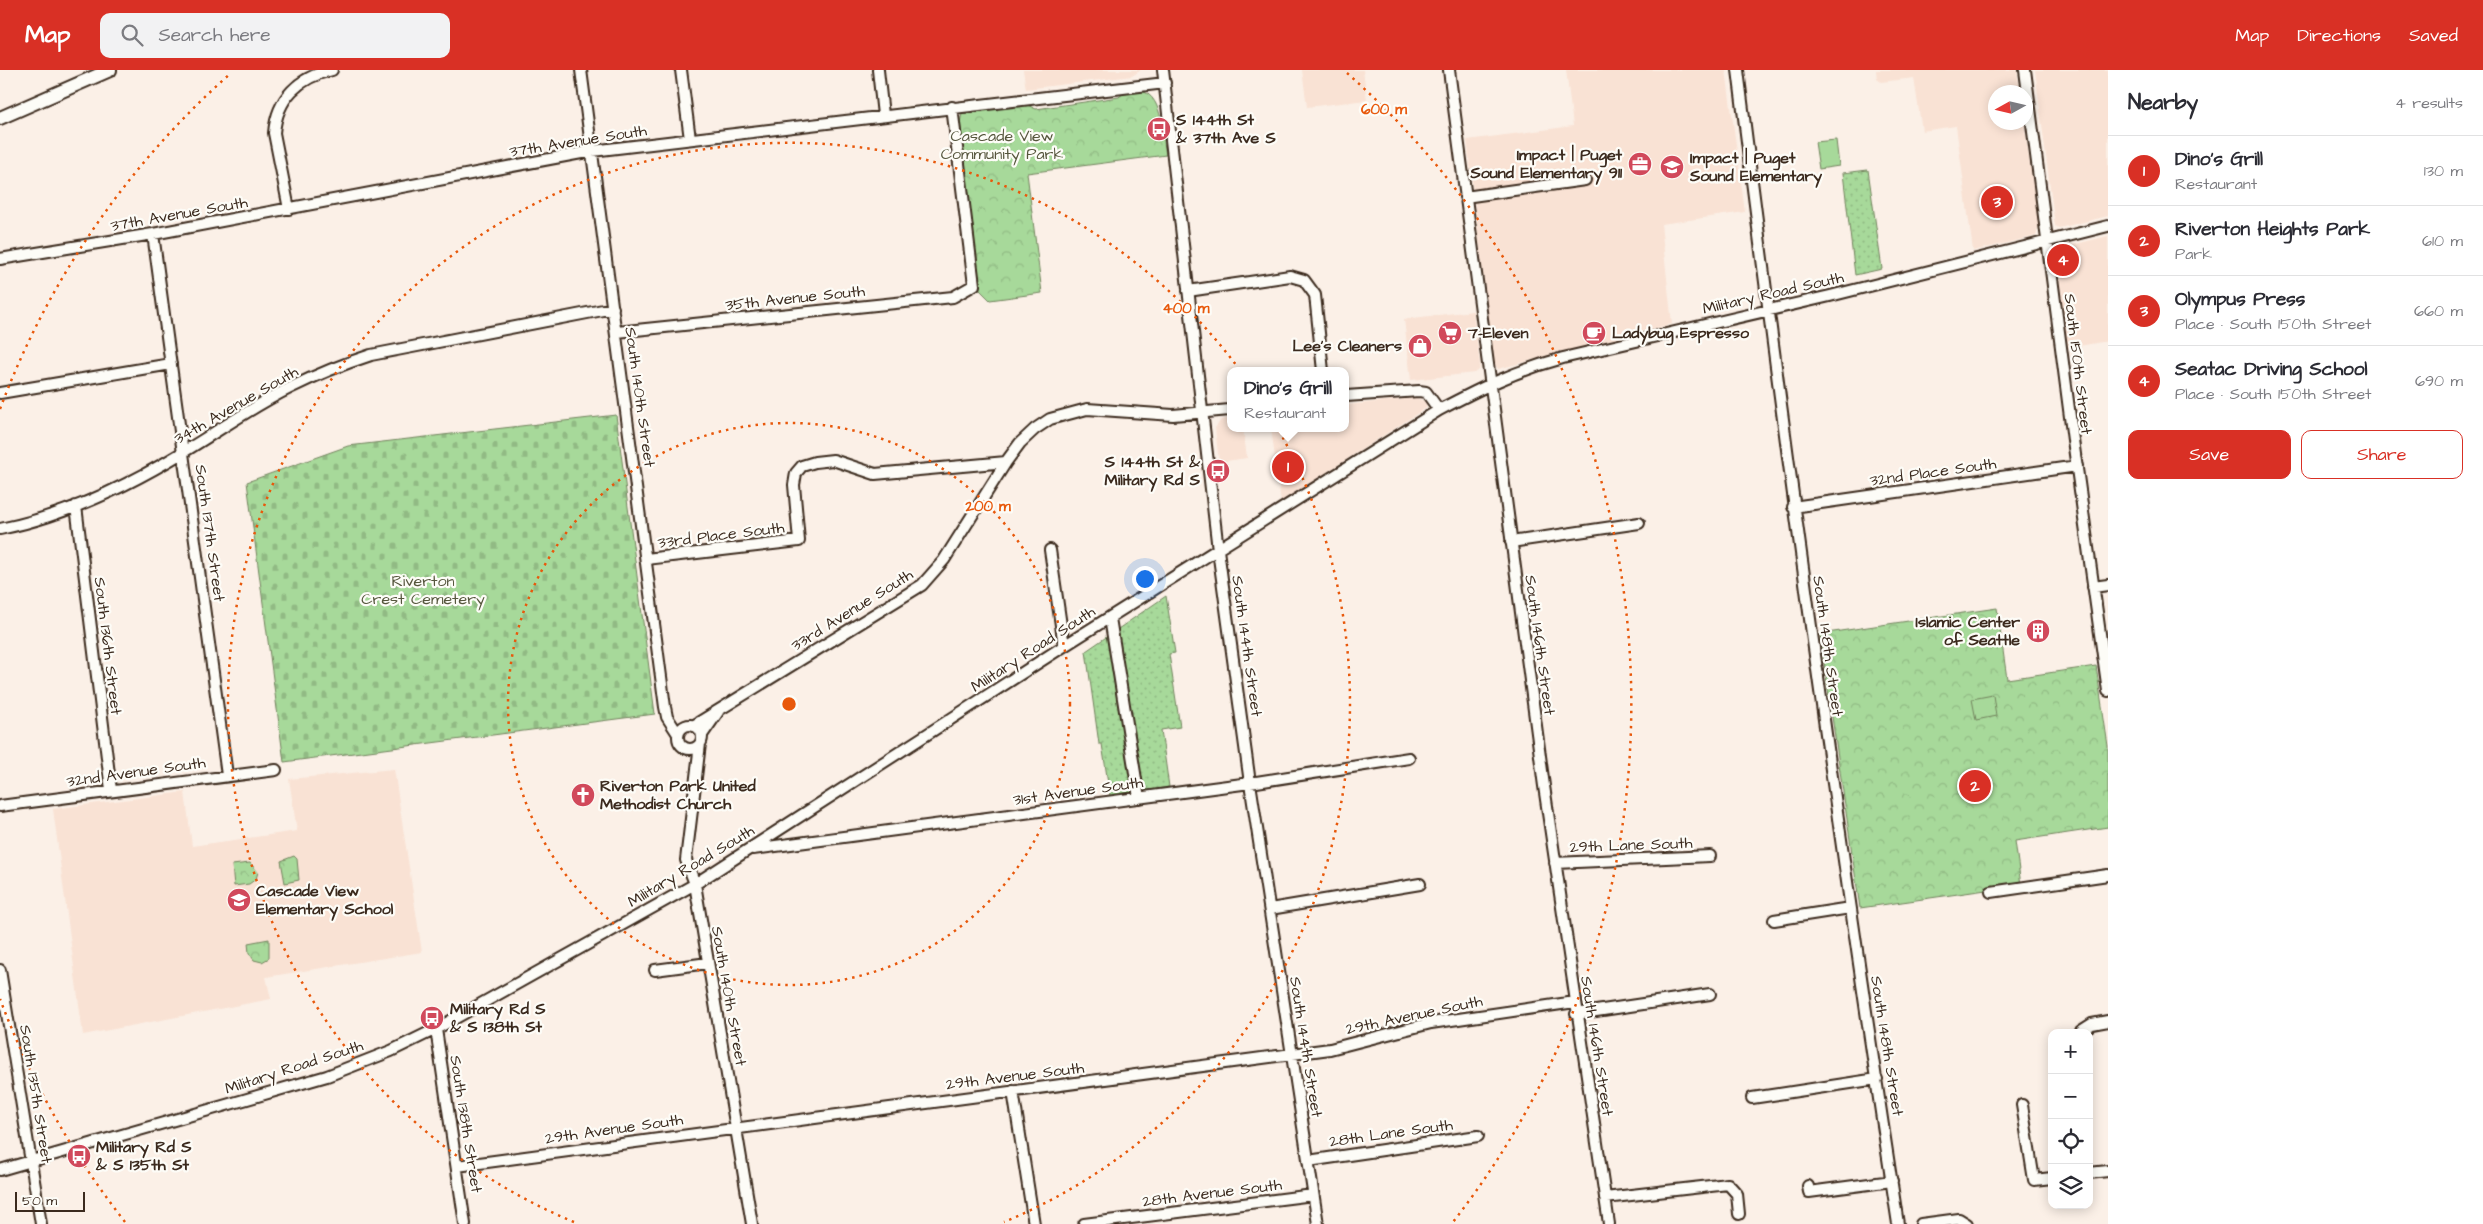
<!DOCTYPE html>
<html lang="en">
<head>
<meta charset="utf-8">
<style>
  body { margin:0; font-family:"Architects Daughter",sans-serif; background:#f2f2f3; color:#2b2b33 }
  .controls { position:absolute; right:15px; bottom:15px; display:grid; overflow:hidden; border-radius:10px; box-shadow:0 2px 12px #0003 }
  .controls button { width:45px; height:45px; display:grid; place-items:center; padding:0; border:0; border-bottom:1px solid #e1e1e2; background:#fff; color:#2b2b33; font:25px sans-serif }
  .compass { position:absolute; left:1988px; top:15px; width:45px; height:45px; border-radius:50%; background:#fff; box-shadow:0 2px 12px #0003; rotate:262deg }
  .scale { position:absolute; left:15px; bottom:12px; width:70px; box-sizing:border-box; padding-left:5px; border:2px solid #3b2a1e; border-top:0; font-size:14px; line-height:18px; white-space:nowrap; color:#3b2a1e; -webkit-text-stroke:4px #fdfcf7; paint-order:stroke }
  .you { position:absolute; left:1144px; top:508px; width:18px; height:18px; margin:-12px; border:4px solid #fff; border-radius:50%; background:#1a73e8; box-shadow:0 0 0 8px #1a73e833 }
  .badge { display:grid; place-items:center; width:32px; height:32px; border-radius:50%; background:#d93025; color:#fff; font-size:16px; font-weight:700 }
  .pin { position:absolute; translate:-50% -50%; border:2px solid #fff; box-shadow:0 1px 5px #0006 }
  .popup { position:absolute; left:1227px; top:297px; width:122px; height:65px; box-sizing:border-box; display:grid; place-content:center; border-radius:10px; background:#fff; filter:drop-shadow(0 1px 4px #0005); font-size:16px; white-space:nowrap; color:#7c7c81 }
  .popup b { font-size:19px; color:#2b2b33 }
  .popup::after { content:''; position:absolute; left:50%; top:100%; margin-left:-10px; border:10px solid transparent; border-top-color:#fff }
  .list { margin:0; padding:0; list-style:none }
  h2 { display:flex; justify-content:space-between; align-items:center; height:65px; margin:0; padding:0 20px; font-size:21px }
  h2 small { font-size:16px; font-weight:400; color:#7c7c81 }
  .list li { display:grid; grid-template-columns:32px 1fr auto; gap:15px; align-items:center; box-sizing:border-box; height:70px; padding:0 20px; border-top:1px solid #e1e1e2 }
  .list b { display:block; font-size:19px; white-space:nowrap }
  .list p { margin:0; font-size:16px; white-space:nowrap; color:#7c7c81 }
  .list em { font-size:16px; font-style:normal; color:#7c7c81 }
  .actions { display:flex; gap:10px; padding:15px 20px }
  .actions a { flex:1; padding:11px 0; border:1px solid #d93025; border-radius:10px; text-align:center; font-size:18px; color:#d93025 }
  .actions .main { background:#d93025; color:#fff }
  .icon { flex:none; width:28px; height:28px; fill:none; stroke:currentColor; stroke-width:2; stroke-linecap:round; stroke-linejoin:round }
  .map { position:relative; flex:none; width:2108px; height:1154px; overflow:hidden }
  header { display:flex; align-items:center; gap:30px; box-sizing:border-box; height:70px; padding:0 25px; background:#d93025; color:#fff }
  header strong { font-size:24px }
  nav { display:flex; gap:28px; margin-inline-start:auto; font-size:18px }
  .search { width:350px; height:45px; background:#f2f2f3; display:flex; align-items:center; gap:12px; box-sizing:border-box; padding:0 18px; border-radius:10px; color:#7c7c81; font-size:19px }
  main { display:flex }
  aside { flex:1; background:#fff }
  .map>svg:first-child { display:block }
  .built { fill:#f9e2d4 }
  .forest { fill:url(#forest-crowns); stroke:#71825c }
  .cemetery { fill:url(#cemetery-stones); stroke:#71825c }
  .garden { fill:url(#garden-dots); stroke:#71825c }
  .pitch { fill:#a7d99a; stroke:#71825c }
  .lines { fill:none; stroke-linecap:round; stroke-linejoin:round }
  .minor-casing { stroke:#3b2a1e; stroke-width:14 }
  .major-casing { stroke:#3b2a1e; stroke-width:16 }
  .minor { stroke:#fdfcf7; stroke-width:10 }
  .major { stroke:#fdfcf7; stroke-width:12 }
  .ring { fill:none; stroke:#e8590c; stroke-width:2.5; stroke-dasharray:2.5 5 }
  .labels { text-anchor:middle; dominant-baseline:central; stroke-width:4.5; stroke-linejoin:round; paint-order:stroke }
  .poi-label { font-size:16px; font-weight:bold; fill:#3b2a1e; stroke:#fdfcf7; text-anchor:start }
  .park-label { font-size:16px; fill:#56563d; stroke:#fdfcf7 }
  .street-label { font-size:16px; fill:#3b2a1e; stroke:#fdfcf7 }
  .centre { fill:#e8590c; stroke:#fdfcf7; stroke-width:2.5 }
  .ring-label { font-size:15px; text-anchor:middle; font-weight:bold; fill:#e8590c; stroke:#fdfcf7; stroke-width:4.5; stroke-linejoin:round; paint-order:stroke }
</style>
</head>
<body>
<header>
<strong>Map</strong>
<div class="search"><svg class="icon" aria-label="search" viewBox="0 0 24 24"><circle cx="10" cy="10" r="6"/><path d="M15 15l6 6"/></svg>Search here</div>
<nav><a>Map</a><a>Directions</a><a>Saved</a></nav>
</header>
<main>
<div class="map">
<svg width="2108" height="1154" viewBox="0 0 2108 1154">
  <defs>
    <pattern id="forest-crowns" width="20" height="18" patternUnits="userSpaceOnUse" patternTransform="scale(1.25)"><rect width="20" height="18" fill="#a7d99a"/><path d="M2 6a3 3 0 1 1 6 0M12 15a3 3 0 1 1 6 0" fill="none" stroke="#91ba84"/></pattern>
    <pattern id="cemetery-stones" width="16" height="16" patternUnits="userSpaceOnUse" patternTransform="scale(1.25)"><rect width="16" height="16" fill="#a7d99a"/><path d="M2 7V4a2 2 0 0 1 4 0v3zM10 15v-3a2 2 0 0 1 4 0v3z" fill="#91ba84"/></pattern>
    <pattern id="garden-dots" width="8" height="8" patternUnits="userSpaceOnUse" patternTransform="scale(1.25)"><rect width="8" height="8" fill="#a7d99a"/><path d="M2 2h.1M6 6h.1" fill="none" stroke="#91ba84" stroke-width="1.8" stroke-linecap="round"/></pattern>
  </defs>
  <rect width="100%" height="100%" fill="#fbf0e7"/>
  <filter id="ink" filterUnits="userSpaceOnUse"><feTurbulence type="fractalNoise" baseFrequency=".02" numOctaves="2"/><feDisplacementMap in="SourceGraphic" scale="10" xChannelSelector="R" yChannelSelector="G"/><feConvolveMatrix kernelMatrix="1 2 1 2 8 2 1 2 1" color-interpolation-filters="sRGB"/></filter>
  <g filter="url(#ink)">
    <path class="built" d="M1023,0h118l-9,6 -106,13z
      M1302,0h61l4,30 -60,7z
      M1566,0h160l19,142 -84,12 11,100 -174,45 -5,-7 -26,-222 106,-14z
      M1876,0h141l3,22h-24v30l28,1 15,102 -3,11 -63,15 -17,-125 -34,5 -8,-53 -33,4 -4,-3z
      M2035,0h73v146l-49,12 -4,-2z
      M2108,166v105l-41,7 -11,-96 4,-4z
      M1473,241l7,53 -1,6 -5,3 -63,7 -7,-61z
      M1416,328l11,4 -1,6 -145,94 -10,-74h75v-23z
      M1230,348v10h13l4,30 -28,4 -4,-34 6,-8z
      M394,699l28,183 -156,25 5,22 -188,36 -30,-226 132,-17 7,54 105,-15 -8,-52z"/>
    <path class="forest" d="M1142,21c22,7 20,45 24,64l-139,18 15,120 -52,7 -10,-10 -20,-168 2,-8 63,-10 11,5 83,-12 5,-4z
      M1997,538l10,71 89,-13 12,80v81l-93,14 6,44 -161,23 -40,-274z
      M294,786l3,3 2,21 -14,3 -4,-22z
      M250,793l8,9 -2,7 -7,5 -15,2 -2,-21z
      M269,869v19l-7,4 -8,-2 -5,-7 -1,-10z"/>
    <path class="cemetery" d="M616,345l39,299 -371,48 -37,-280 101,-36z"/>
    <path class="garden" d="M1868,100l14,99 -27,6 -12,-102z
      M1166,526l9,57 -6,1 11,73 -19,3 8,57 -59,9 -8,-52h-3l-13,-93z"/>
    <path class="pitch" d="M1836,70l3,26 -20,3 -4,-27z
      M1993,625l3,21 -20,4 -4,-21z"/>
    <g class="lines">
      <g class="minor-casing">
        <path id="minor" d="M581,0l84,637 2,10 11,17
          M681,0l9,69
          M878,0l5,45
          M1163,0l55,480 32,233 68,441
          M1449,0l95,716 65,438
          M1738,0c48,385 101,770 160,1154
          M2025,0l48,370 35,251
          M1465,127l120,-17
          M289,139l-15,-76c3,-35 25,-56 58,-63
          M153,164l74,541
          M0,189l153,-25 439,-83 573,-68
          M1188,221l102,-15 14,4 11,15 8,76
          M617,262l336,-35 21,-12 -22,-178
          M0,323l171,-29
          M1346,326l73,-5 7,1 13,18
          M76,436l35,284
          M1793,437l284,-41
          M0,459c66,-13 128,-43 185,-78 35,-21 68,-45 105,-63 26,-13 53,-24 81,-33l242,-47
          M1511,472l128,-19
          M1050,480l14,96
          M646,489l153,-18 -5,-56 2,-12 6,-7 13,-4 18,-2 42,14 131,-12
          M2093,517l15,-2
          M1110,548l29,180
          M678 667a12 12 0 1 1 24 0a12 12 0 1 1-24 0Z
          M693,656l229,-141 22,-25 62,-98 14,-19 15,-14 15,-10 37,-10 86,6 57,-5
          M702,665l16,-23
          M700,674l-14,116 9,24 57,340
          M0,736l276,-36
          M753,779l497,-66 159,-25
          M1555,793l155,-7
          M1991,822l117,-17
          M1270,839l150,-25
          M1774,850l76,-12
          M0,900l41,254
          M655,900l53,-7
          M1576,944l134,-20
          M436,959l29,195
          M2081,961l11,-7 16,-3
          M1013,1021l21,133
          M1752,1028l125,-19
          M2022,1035l12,75 18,-2
          M1308,1091l170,-25
          M457,1096l835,-112 38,-5 101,-26 144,-21
          M0,1100l327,-94 64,-25 45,-22 259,-145 369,-238 375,-236c44,-23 76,-39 124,-52l267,-62 278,-70
          M2089,1103l19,-2
          M1808,1116l1,6 83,-11
          M1605,1128l123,-14 9,10 2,20
          M1084,1154l229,-29
          M1921,1154l38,-5 8,5"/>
      </g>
      <g class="major-casing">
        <path id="major" d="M0,48l110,-48"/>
      </g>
      <use href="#minor" class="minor"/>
      <use href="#major" class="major"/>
    </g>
  </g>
  <g class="ring">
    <circle cx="789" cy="634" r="281"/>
    <path d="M574 1152A561 561 0 1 1 1004 1152"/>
    <path d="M125 1152A842 842 0 0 1 0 929M0 339A842 842 0 0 1 231 3M1347 3A842 842 0 0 1 1453 1152"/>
  </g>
  <defs>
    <g id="bus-disc" transform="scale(1.25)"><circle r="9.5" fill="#d1495b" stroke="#fdfcf7"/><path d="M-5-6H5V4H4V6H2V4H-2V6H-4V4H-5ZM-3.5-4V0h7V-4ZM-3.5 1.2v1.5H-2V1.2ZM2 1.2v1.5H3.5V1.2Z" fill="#fff"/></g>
    <g id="office-disc" transform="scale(1.25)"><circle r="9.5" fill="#d1495b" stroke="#fdfcf7"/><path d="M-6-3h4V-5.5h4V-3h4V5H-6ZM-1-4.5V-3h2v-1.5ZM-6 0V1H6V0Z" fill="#fff"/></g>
    <g id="school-disc" transform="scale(1.25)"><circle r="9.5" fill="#d1495b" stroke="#fdfcf7"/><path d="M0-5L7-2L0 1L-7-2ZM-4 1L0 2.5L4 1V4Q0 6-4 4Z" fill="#fff"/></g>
    <g id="supermarket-disc" transform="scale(1.25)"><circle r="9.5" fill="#d1495b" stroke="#fdfcf7"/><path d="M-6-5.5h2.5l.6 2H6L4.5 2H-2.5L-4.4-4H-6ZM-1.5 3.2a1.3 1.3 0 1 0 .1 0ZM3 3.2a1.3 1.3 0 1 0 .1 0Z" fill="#fff"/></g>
    <g id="cafe-disc" transform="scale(1.25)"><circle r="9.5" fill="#d1495b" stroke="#fdfcf7"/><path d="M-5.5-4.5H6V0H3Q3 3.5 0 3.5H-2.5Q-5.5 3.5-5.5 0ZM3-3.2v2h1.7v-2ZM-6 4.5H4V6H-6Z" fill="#fff"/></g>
    <g id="shop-disc" transform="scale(1.25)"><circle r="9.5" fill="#d1495b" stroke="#fdfcf7"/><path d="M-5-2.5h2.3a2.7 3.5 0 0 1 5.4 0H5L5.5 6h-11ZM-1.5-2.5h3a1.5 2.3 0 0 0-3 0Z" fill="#fff"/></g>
    <g id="building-disc" transform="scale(1.25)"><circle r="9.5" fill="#d1495b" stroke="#fdfcf7"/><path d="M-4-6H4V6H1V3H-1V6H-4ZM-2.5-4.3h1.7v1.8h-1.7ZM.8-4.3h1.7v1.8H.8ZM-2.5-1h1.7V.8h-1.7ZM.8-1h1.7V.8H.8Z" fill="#fff"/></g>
    <g id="church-disc" transform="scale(1.25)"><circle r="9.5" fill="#d1495b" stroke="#fdfcf7"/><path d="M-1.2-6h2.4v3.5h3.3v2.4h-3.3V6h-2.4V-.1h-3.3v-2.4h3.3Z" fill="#fff"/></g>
  </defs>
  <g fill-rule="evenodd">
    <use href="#bus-disc" x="1159" y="59"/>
    <use href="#office-disc" x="1640" y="94"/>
    <use href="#school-disc" x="1672" y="97"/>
    <use href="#supermarket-disc" x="1450" y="263"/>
    <use href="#cafe-disc" x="1594" y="263"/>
    <use href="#shop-disc" x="1420" y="276"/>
    <use href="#bus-disc" x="1218" y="401"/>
    <use href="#building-disc" x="2038" y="561"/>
    <use href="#church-disc" x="583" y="725"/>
    <use href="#school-disc" x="239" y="830"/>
    <use href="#bus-disc" x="432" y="948"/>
    <use href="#bus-disc" x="79" y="1086"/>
  </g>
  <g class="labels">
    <g class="poi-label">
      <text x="1176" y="50">S 144th St<tspan x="1176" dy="18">&amp; 37th Ave S</tspan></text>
      <text x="1622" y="85" text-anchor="end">Impact | Puget<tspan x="1622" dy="18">Sound Elementary 911</tspan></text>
      <text x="1690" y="88">Impact | Puget<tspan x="1690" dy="18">Sound Elementary</tspan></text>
      <text x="1468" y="263">7-Eleven</text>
      <text x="1612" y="263">Ladybug Espresso</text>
      <text x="1402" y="276" text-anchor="end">Lee's Cleaners</text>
      <text x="1200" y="392" text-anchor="end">S 144th St &amp;<tspan x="1200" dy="18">Military Rd S</tspan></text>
      <text x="2020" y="552" text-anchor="end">Islamic Center<tspan x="2020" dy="18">of Seattle</tspan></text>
      <text x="600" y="716">Riverton Park United<tspan x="600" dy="18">Methodist Church</tspan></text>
      <text x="256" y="821">Cascade View<tspan x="256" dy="18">Elementary School</tspan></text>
      <text x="450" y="939">Military Rd S<tspan x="450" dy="18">&amp; S 138th St</tspan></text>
      <text x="96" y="1077">Military Rd S<tspan x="96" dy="18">&amp; S 135th St</tspan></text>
    </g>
    <g class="park-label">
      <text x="1002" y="66">Cascade View<tspan x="1002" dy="18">Community Park</tspan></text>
      <text x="423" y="511">Riverton<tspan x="423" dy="18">Crest Cemetery</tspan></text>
    </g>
    <g class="street-label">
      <text transform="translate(578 71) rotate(-9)">37th Avenue South</text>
      <text transform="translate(179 144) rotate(-10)">37th Avenue South</text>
      <text transform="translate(1773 223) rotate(-13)">Military Road South</text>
      <text transform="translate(795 228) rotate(-6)">35th Avenue South</text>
      <text transform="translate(2078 294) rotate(83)">South 150th Street</text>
      <text transform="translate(640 327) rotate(82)">South 140th Street</text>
      <text transform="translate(236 335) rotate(-30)">34th Avenue South</text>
      <text transform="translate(1933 402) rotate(-8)">32nd Place South</text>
      <text transform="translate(210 463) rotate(82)">South 137th Street</text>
      <text transform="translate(721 465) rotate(-7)">33rd Place South</text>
      <text transform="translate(852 540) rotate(-32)">33rd Avenue South</text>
      <text transform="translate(1540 575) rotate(82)">South 146th Street</text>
      <text transform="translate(108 576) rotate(83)">South 136th Street</text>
      <text transform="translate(1247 576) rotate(82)">South 144th Street</text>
      <text transform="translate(1828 576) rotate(82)">South 148th Street</text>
      <text transform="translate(1033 579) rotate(-33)">Military Road South</text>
      <text transform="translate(136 702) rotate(-8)">32nd Avenue South</text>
      <text transform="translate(1078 721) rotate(-8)">31st Avenue South</text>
      <text transform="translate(1631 775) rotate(-2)">29th Lane South</text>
      <text transform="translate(691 796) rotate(-31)">Military Road South</text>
      <text transform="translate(729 926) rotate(80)">South 140th Street</text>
      <text transform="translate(1414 945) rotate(-12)">29th Avenue South</text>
      <text transform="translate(1597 976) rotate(81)">South 146th Street</text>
      <text transform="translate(1887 976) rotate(81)">South 148th Street</text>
      <text transform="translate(1306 977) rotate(81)">South 144th Street</text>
      <text transform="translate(294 997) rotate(-18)">Military Road South</text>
      <text transform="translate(1015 1006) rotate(-7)">29th Avenue South</text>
      <text transform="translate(36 1024) rotate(81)">South 135th Street</text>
      <text transform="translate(466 1054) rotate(81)">South 138th Street</text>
      <text transform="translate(614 1059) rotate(-8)">29th Avenue South</text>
      <text transform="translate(1391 1063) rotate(-8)">28th Lane South</text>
      <text transform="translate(1212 1123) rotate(-7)">28th Avenue South</text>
    </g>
  </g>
  <circle cx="789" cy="634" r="8" class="centre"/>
  <g class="ring-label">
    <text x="1384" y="44">600 m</text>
    <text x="1186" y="243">400 m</text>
    <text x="988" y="441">200 m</text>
  </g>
</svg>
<div class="controls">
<button>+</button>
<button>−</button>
<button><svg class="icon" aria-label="locate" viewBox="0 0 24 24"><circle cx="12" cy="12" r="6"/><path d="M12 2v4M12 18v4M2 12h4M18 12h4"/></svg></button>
<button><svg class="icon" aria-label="layers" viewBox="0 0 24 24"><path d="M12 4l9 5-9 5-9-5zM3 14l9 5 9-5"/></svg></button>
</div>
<svg class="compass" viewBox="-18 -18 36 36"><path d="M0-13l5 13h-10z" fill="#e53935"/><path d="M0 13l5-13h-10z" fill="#7c7c81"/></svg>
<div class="scale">50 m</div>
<div class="you"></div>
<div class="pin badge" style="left:1288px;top:397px">1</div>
<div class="popup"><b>Dino's Grill</b>Restaurant</div>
<div class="pin badge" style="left:1975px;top:716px">2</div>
<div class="pin badge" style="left:1997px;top:132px">3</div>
<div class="pin badge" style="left:2063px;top:190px">4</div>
</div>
<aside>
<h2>Nearby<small>4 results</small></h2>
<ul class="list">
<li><span class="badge">1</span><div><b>Dino's Grill</b><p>Restaurant</p></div><em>130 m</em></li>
<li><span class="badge">2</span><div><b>Riverton Heights Park</b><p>Park</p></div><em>610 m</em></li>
<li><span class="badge">3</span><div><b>Olympus Press</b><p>Place · South 150th Street</p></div><em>660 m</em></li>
<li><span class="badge">4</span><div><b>Seatac Driving School</b><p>Place · South 150th Street</p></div><em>690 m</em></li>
</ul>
<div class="actions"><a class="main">Save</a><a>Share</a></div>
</aside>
</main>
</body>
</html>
